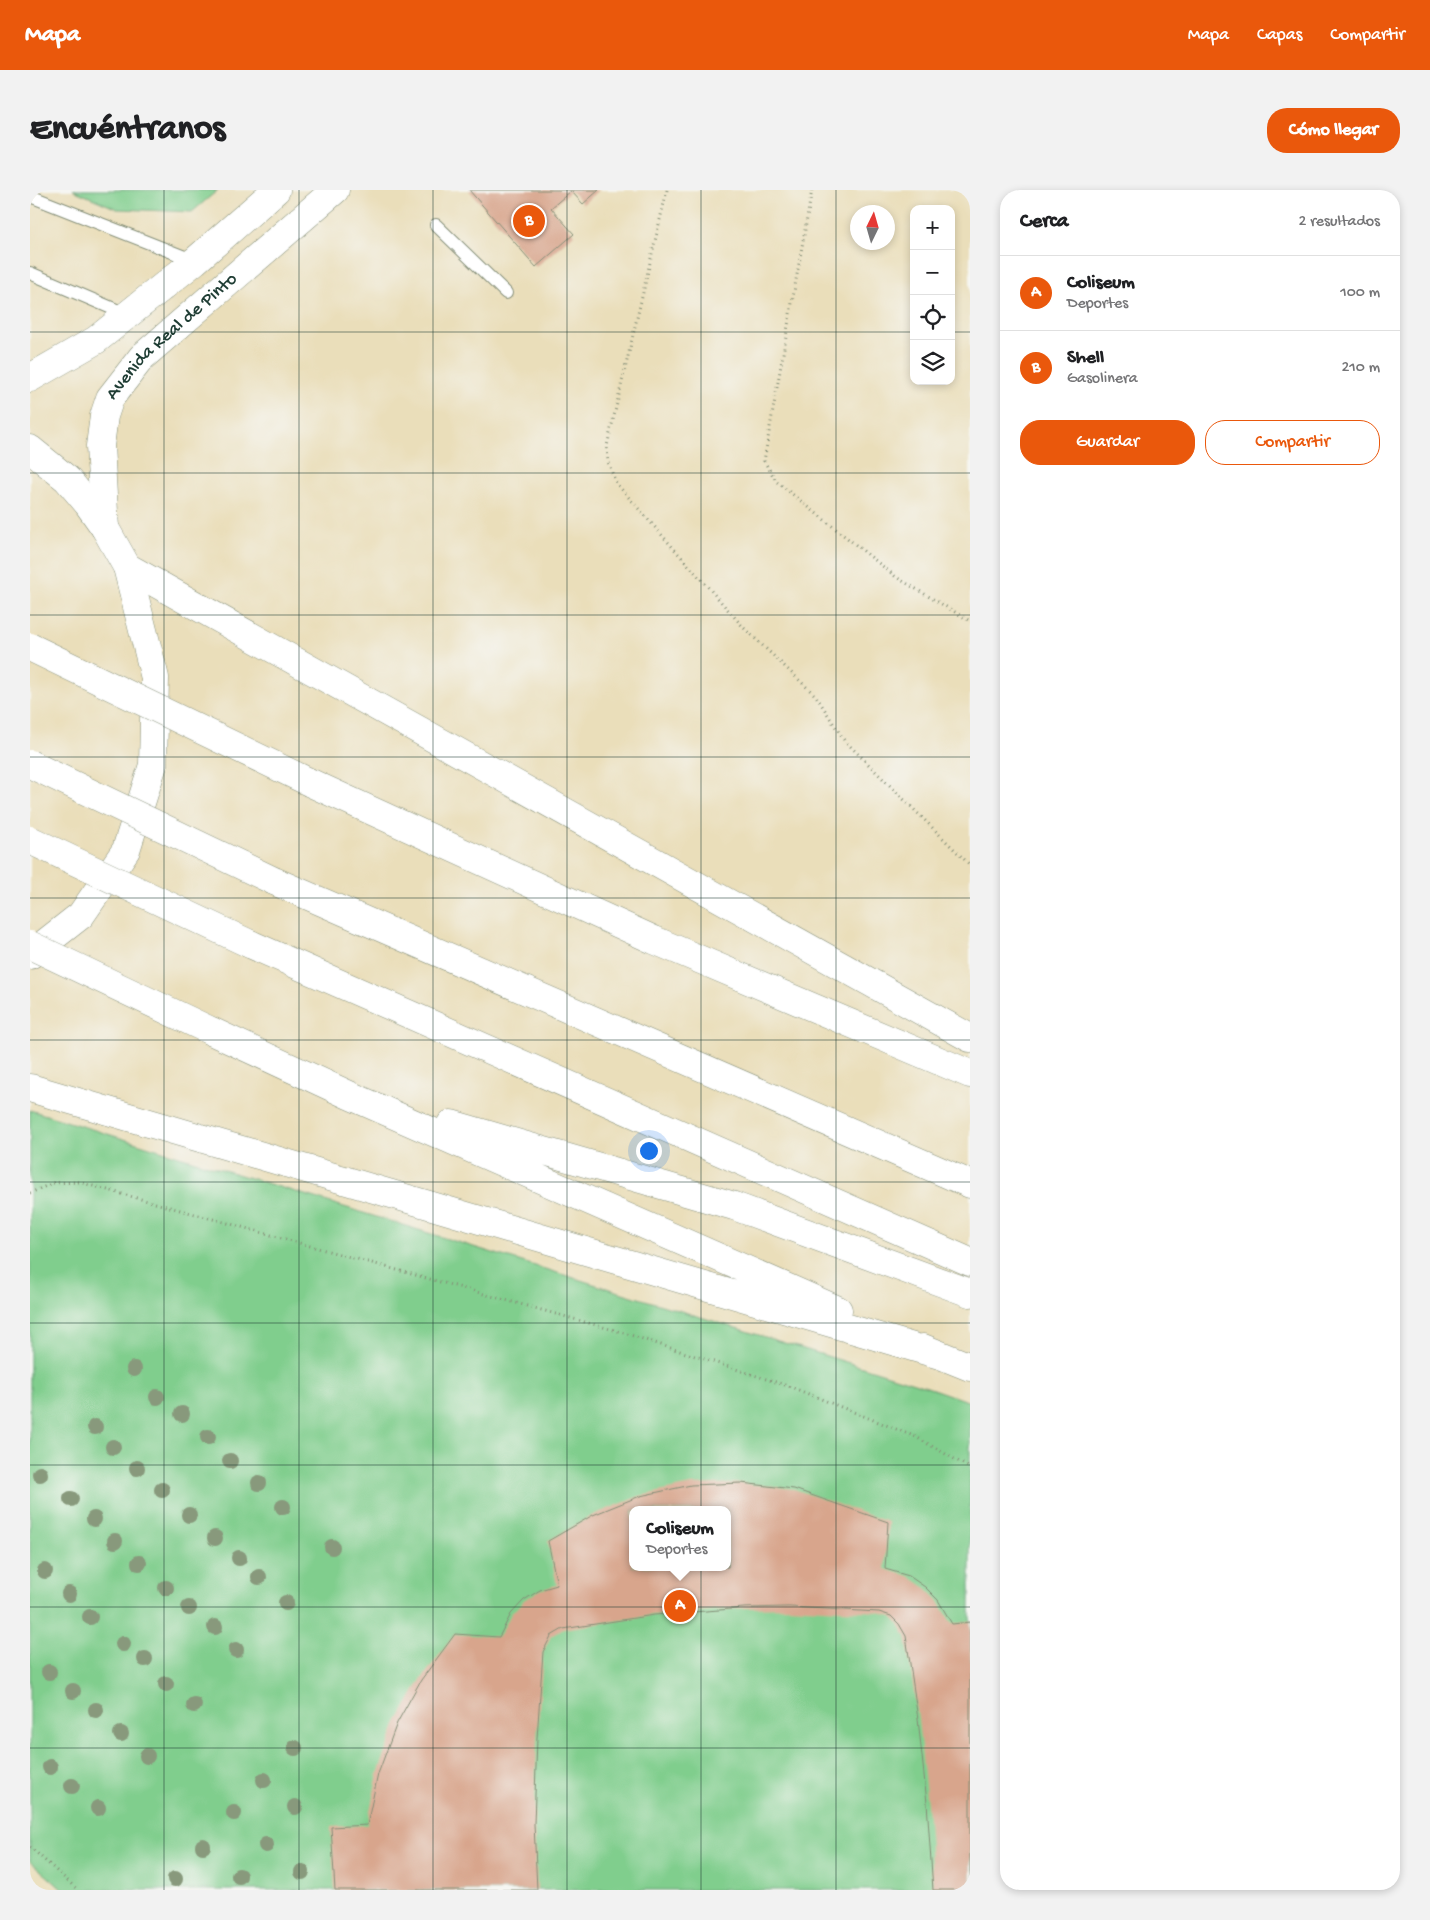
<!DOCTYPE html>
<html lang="es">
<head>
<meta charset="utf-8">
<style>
  body { margin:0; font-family:"Gochi Hand",sans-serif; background:#f2f2f2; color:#202124 }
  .controls { position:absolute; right:15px; top:15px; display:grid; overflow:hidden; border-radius:10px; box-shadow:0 2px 8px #0003 }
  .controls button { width:45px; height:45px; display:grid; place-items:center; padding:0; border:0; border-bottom:1px solid #e0e0e0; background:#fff; color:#202124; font:25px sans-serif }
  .compass { position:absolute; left:820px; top:15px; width:45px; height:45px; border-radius:50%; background:#fff; box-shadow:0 2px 8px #0003; rotate:5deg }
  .you { position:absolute; left:618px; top:960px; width:18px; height:18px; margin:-12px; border:4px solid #fff; border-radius:50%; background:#1a73e8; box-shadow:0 0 0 8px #1a73e833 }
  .badge { display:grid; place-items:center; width:32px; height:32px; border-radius:50%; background:#ea580c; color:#fff; font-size:16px; font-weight:700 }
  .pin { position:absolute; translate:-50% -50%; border:2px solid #fff; box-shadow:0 1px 5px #0006 }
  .popup { position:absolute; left:599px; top:1316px; width:102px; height:65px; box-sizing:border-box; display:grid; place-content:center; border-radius:10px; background:#fff; filter:drop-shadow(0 1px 4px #0005); font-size:16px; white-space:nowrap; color:#757577 }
  .popup b { font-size:19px; color:#202124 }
  .popup::after { content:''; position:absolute; left:50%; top:100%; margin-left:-10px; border:10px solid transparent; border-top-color:#fff }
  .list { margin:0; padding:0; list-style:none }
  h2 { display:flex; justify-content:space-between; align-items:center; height:65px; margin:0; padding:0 20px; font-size:21px }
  h2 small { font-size:16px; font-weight:400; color:#757577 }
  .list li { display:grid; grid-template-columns:32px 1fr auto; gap:15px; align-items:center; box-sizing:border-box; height:75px; padding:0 20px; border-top:1px solid #e0e0e0 }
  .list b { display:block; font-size:19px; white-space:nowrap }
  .list p { margin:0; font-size:16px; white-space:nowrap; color:#757577 }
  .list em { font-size:16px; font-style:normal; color:#757577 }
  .actions { display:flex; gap:10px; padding:15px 20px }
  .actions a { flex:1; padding:11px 0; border:1px solid #ea580c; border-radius:20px; text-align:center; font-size:18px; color:#ea580c }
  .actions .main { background:#ea580c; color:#fff }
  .icon { flex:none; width:28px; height:28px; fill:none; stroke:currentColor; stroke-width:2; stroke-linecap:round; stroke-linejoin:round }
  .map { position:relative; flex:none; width:940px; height:1700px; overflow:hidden; border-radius:20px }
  header { display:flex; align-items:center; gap:30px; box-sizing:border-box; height:70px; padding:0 25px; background:#ea580c; color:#fff }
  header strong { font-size:24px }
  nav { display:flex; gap:28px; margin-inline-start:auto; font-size:18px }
  .intro { display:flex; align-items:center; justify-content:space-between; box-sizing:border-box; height:120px; padding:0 30px }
  h1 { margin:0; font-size:35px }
  .button { padding:12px 22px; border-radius:20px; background:#ea580c; color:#fff; font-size:18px; font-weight:700 }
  main { display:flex; gap:30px; padding:0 30px }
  aside { flex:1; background:#fff; border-radius:20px; box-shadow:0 2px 8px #0003 }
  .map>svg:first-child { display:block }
  .green { fill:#80ce8d; stroke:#508660; fill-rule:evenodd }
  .building { fill:#d8a58c; fill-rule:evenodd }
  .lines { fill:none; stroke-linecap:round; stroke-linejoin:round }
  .lane-casing { stroke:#848e77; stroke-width:14 }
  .secondary-casing { stroke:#848e77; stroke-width:29 }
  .highway-casing { stroke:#848e77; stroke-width:29 }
  .path { stroke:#848e77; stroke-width:3; stroke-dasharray:1 4; stroke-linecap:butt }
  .lane { stroke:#fff; stroke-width:12 }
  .secondary { stroke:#fff; stroke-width:28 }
  .highway { stroke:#fff; stroke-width:28 }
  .highway-bridge-casing { stroke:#848e77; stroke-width:29; stroke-linecap:butt }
  .highway-bridge { stroke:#fff; stroke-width:28 }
  .tree { fill:#88997c }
  .grid { fill:none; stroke:#1f3d34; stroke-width:1; stroke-opacity:0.55 }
  .labels { text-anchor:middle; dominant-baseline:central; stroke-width:4; stroke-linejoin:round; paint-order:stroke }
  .street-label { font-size:19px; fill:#1f3d34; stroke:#f6f6f2 }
</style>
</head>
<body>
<header>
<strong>Mapa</strong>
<nav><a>Mapa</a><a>Capas</a><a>Compartir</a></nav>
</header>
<div class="intro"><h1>Encuéntranos</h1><a class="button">Cómo llegar</a></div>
<main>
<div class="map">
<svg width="940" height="1700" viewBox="0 0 940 1700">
  <rect width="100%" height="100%" fill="#f6f6f2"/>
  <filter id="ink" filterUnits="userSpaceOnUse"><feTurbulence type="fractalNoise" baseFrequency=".02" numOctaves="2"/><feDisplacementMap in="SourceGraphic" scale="10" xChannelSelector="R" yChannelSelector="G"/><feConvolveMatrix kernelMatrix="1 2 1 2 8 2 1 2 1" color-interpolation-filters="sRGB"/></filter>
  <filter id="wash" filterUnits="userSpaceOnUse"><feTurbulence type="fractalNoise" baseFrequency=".0096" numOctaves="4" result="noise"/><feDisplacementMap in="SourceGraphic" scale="20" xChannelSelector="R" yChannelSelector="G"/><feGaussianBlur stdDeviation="1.12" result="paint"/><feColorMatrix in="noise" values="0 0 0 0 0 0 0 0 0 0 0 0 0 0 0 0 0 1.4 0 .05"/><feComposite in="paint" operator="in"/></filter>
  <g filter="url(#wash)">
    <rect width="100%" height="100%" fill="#eadeba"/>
    <path class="green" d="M43,0h145l-26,22 -75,-3z
      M0,920l897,277 43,15v488h-907l-33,-29zM602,1320h96v57h-96z"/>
    <g id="blocks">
      <path class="building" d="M439,0h130l-16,14 -12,-13 -20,17 23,26 -38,33z
        M711,1293l53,6 94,33 -3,47 24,7 16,11 13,13 14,24 18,-2v268h-37l-6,-87 -9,-84 -12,-83 -7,-12 -8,-8 -12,-4 -90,-5 -44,1 -91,7 -91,14 -12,7 -8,16 -6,86 -3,86 3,66h-202l-4,-63 36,-2 11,-51 19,-51 24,-43 34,-46 44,3 12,-23 13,-14 16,-10 17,-5 -9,-44 45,-26 47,-19 51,-11zM602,1320h96v57h-96z"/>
    </g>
  </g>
  <g filter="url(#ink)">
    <use href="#blocks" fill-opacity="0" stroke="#848e77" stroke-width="1"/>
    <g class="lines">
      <g class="lane-casing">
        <path id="lane" d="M0,6l165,65
          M406,35l70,68
          M0,83l98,42"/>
      </g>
      <g class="secondary-casing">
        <g id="secondary">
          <path d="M0,188l66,-38 99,-79 81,-71"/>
          <path d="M0,259l37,30 21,25 17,24 22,39 28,111 -2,87 -27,85 -45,65 -51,40"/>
          <path id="s1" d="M75,338l-5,-82 4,-30 6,-18 32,-41 193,-167"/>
        </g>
      </g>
      <g class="highway-casing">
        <path id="highway" d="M97,377l843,471
          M281,593l343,157 316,134
          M244,691l696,303
          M220,754l720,318
          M181,841l138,64 489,215
          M0,898l910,267
          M421,934l283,82 236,87
          M893,1158l47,19"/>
      </g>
      <path class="path" d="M637,0l-60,256 1,16 8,21 128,145 72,68 28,44 126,125
        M782,0l-48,271 13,21 119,95 74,44
        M0,1003l23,-10 26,-1 542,150 170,55 125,50 54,31
        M0,1657l48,43"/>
      <use href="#lane" class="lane"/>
      <use href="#secondary" class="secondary"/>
      <use href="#highway" class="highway"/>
      <g class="highway-bridge-casing">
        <path id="highway-bridge" d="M0,457l281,136
          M0,574l244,117
          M0,650l220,104
          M0,755l181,86"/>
      </g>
      <use href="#highway-bridge" class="highway-bridge"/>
    </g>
    <g class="tree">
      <circle cx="104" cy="1179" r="8"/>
      <circle cx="127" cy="1207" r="8"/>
      <circle cx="152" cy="1224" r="8"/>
      <circle cx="65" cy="1237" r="8"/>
      <circle cx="178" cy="1247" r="8"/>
      <circle cx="83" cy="1257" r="8"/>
      <circle cx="200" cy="1271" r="8"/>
      <circle cx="107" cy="1278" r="8"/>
      <circle cx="10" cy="1284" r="8"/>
      <circle cx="229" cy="1293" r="8"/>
      <circle cx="132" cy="1300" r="8"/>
      <circle cx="41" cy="1309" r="8"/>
      <circle cx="253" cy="1317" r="8"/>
      <circle cx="159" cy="1325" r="8"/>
      <circle cx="64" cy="1329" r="8"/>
      <circle cx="185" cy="1348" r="8"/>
      <circle cx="85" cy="1351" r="8"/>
      <circle cx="302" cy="1357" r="8"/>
      <circle cx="209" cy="1368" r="8"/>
      <circle cx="109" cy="1373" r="8"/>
      <circle cx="15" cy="1381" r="8"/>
      <circle cx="229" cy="1387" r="8"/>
      <circle cx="136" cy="1398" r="8"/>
      <circle cx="39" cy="1404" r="8"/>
      <circle cx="256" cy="1413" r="8"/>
      <circle cx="159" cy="1418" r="8"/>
      <circle cx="60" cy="1427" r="8"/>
      <circle cx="185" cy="1437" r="8"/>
      <circle cx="93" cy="1454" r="8"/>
      <circle cx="206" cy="1460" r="8"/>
      <circle cx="115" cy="1469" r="8"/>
      <circle cx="19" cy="1482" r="8"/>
      <circle cx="136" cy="1494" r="8"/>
      <circle cx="43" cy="1501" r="8"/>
      <circle cx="164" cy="1515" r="8"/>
      <circle cx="66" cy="1520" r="8"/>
      <circle cx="91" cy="1544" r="8"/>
      <circle cx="265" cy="1558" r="8"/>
      <circle cx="117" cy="1566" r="8"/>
      <circle cx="20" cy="1577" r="8"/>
      <circle cx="234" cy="1590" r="8"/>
      <circle cx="42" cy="1596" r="8"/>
      <circle cx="265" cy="1617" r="8"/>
      <circle cx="68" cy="1618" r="8"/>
      <circle cx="204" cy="1623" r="8"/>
      <circle cx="236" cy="1655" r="8"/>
      <circle cx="173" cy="1656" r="8"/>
      <circle cx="272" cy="1682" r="8"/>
      <circle cx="209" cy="1686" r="8"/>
      <circle cx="145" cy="1689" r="8"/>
    </g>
  </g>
  <path class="grid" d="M134,0v1700M269,0v1700M403,0v1700M537,0v1700M671,0v1700M806,0v1700M0,142h884M921,142h19M0,283h940M0,425h940M0,567h940M0,708h940M0,850h940M0,992h940M0,1133h940M0,1275h940M0,1417h940M0,1558h940"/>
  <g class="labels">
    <g class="street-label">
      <text stroke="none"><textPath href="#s1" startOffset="219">Avenida Real de Pinto</textPath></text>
    </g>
  </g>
</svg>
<div class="controls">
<button>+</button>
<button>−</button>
<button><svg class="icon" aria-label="locate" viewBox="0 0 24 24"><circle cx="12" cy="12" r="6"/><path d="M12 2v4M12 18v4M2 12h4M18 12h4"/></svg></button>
<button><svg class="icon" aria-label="layers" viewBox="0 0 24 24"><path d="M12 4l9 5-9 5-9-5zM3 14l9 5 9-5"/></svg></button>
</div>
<svg class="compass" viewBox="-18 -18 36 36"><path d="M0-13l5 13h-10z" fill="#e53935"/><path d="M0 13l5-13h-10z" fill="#757577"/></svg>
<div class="you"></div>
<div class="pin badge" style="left:650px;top:1416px">A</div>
<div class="popup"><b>Coliseum</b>Deportes</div>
<div class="pin badge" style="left:499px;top:31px">B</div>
</div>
<aside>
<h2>Cerca<small>2 resultados</small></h2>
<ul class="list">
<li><span class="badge">A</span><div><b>Coliseum</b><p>Deportes</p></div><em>100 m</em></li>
<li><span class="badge">B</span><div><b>Shell</b><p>Gasolinera</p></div><em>210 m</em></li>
</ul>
<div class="actions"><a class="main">Guardar</a><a>Compartir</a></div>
</aside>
</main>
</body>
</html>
